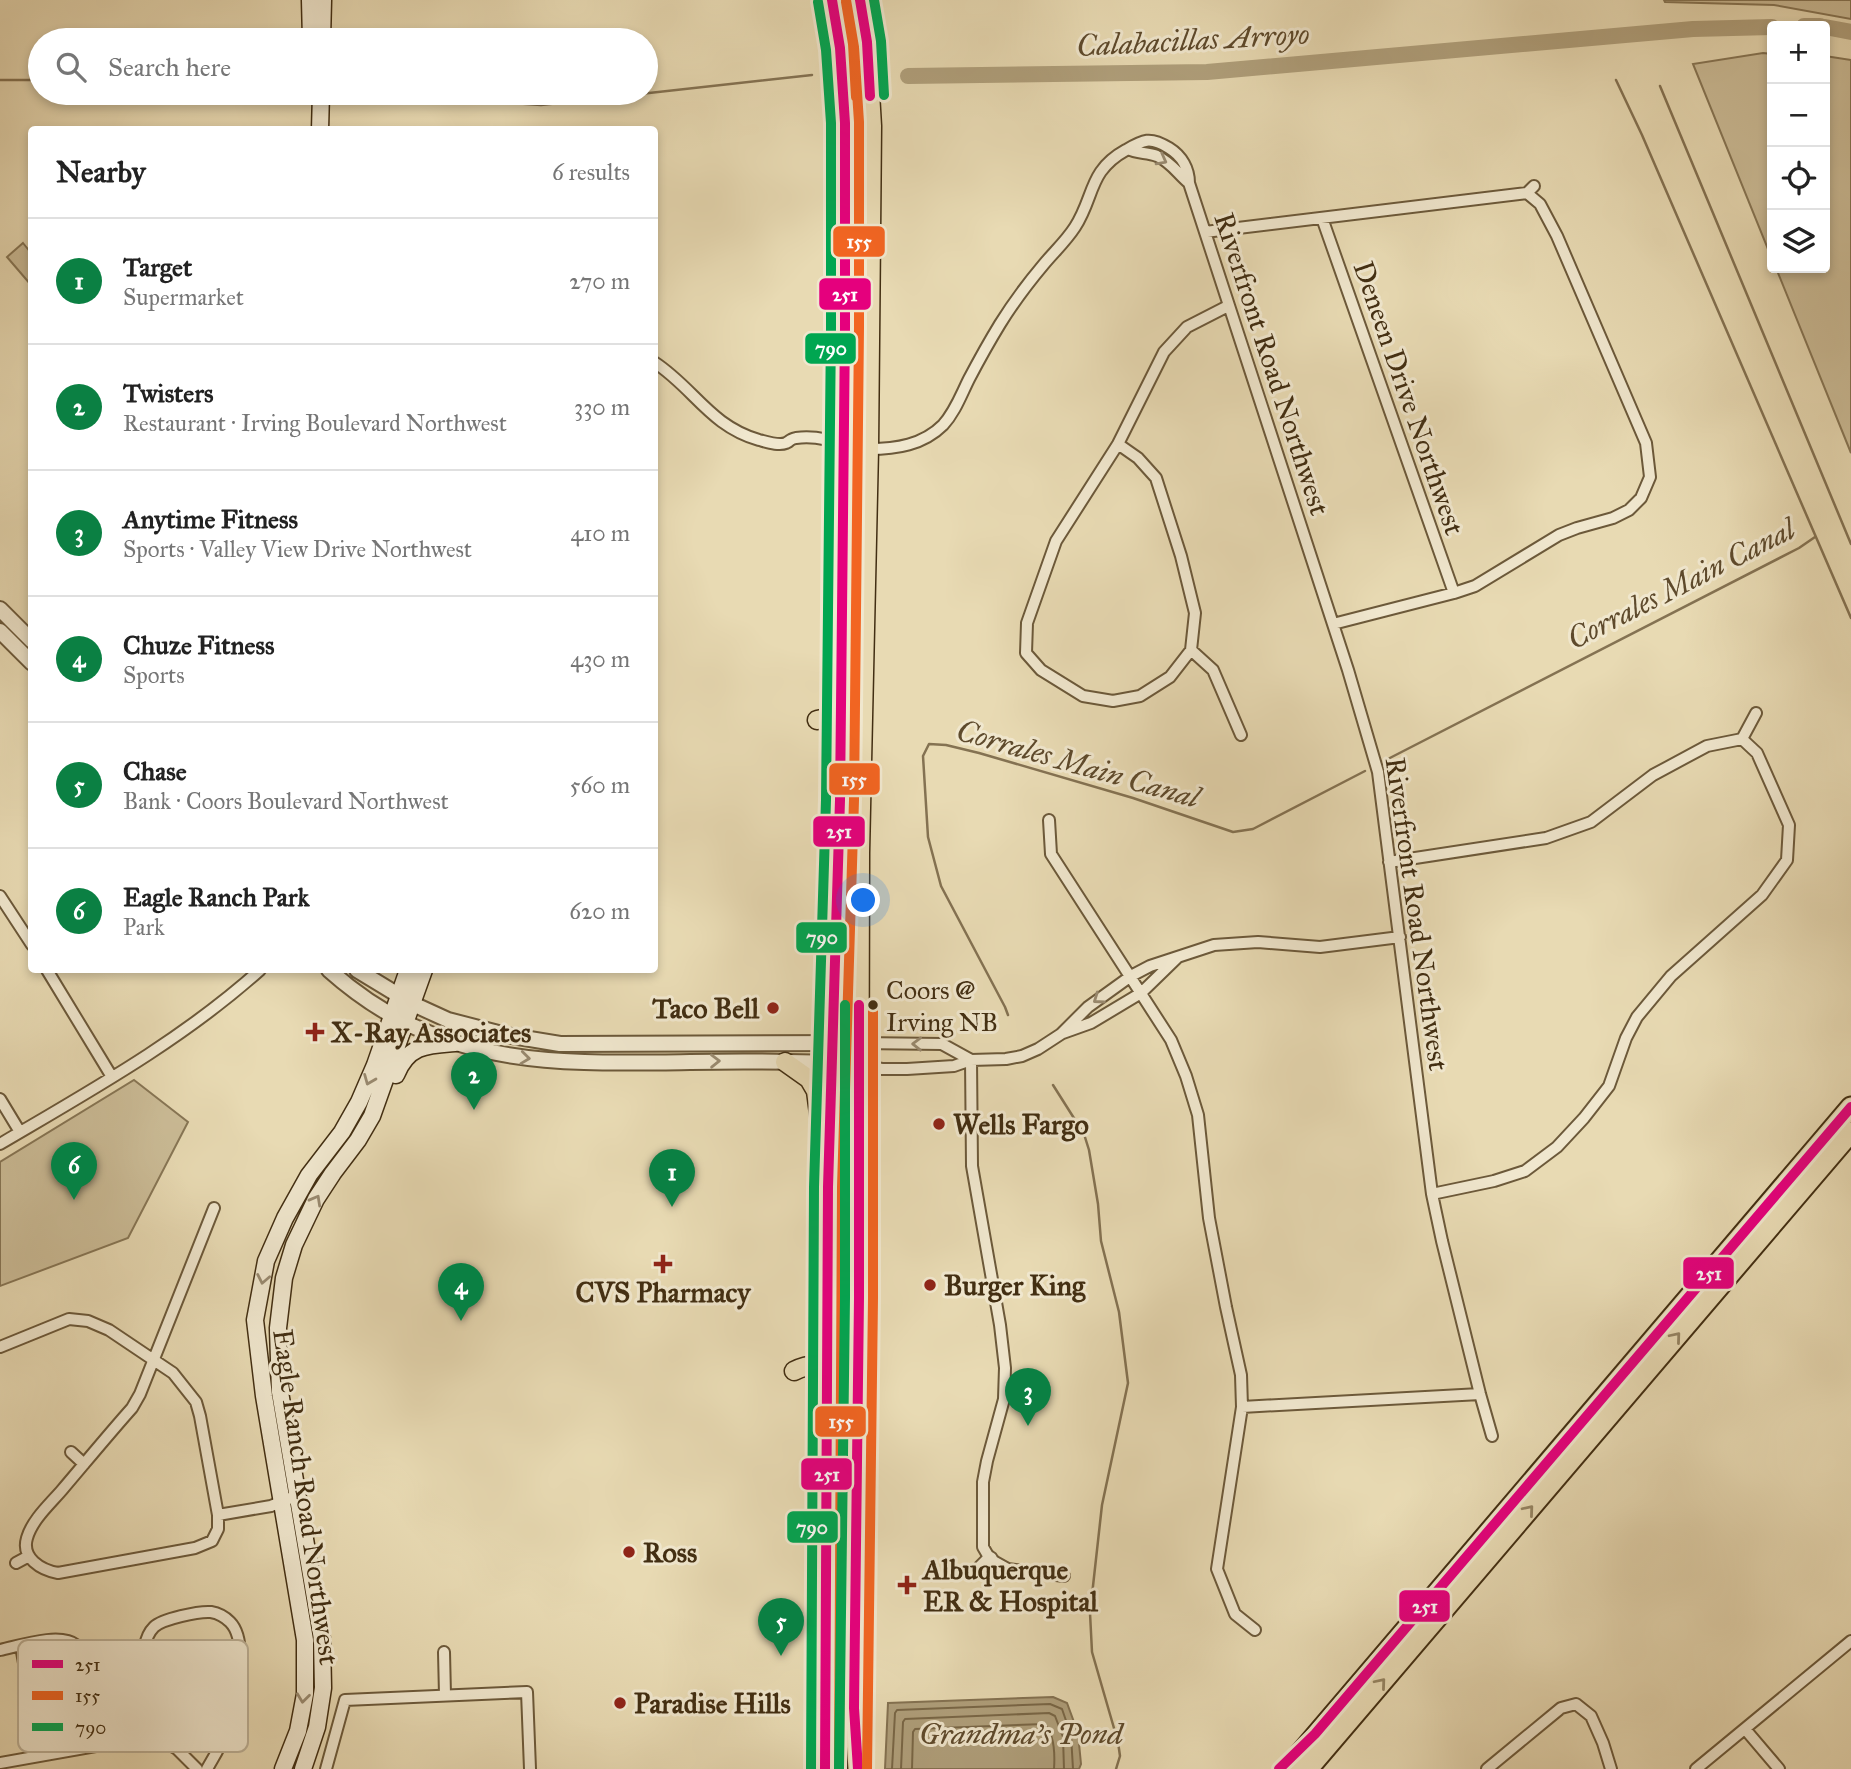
<!DOCTYPE html>
<html lang="en">
<head>
<meta charset="utf-8">
<style>
  body { margin:0; font-family:"IM FELL Great Primer",serif; background:#f6f6f6; color:#222 }
  .controls { position:absolute; right:21px; top:21px; display:grid; overflow:hidden; border-radius:7px; box-shadow:0 4px 10px #0003 }
  .controls button { width:63px; height:63px; display:grid; place-items:center; padding:0; border:0; border-bottom:2px solid #e0e0e0; background:#fff; color:#222; font:35px sans-serif }
  .you { position:absolute; left:864px; top:901px; width:24px; height:24px; margin:-18px; border:5px solid #fff; border-radius:50%; background:#1a73e8; box-shadow:0 0 0 10px #1a73e833 }
  .badge { display:grid; place-items:center; width:46px; height:46px; border-radius:50%; background:#0b8043; color:#fff; font-size:23px; font-weight:700 }
  .pin { position:absolute; translate:-50% -58px; filter:drop-shadow(0 2px 4px #0008) }
  .pin::after { content:''; position:absolute; top:37px; width:24px; height:21px; background:inherit; clip-path:polygon(0 0,100% 0,50% 100%) }
  .list { margin:0; padding:0; list-style:none }
  h2 { display:flex; justify-content:space-between; align-items:center; height:91px; margin:0; padding:0 28px; font-size:30px }
  h2 small { font-size:23px; font-weight:400; color:#767676 }
  .list li { display:grid; grid-template-columns:46px 1fr auto; gap:21px; align-items:center; box-sizing:border-box; height:126px; padding:0 28px; border-top:2px solid #e0e0e0 }
  .list b { display:block; font-size:26px; white-space:nowrap }
  .list p { margin:0; font-size:23px; white-space:nowrap; color:#767676 }
  .list em { font-size:23px; font-style:normal; color:#767676 }
  .icon { flex:none; width:38px; height:38px; fill:none; stroke:currentColor; stroke-width:2; stroke-linecap:round; stroke-linejoin:round }
  .map { position:relative; flex:none; width:1851px; height:1769px; overflow:hidden }
  .search { position:absolute; background:#fff; box-shadow:0 4px 10px #0003; left:28px; top:28px; width:630px; height:77px; display:flex; align-items:center; gap:18px; box-sizing:border-box; padding:0 24px; border-radius:38px; color:#767676; font-size:26px }
  .panel { position:absolute; background:#fff; box-shadow:0 4px 10px #0003; left:28px; top:126px; width:630px; height:847px; border-radius:7px }
  .map>svg:first-child { display:block }
  .green { fill:#ccbd98; stroke:#877655; stroke-width:2 }
  .water { fill:#b0a07c; stroke:#847252; stroke-width:2 }
  .lines { fill:none; stroke-linecap:round; stroke-linejoin:round }
  .shore { stroke:#796747; stroke-width:2 }
  .stream { stroke:#847252; stroke-width:2.5 }
  .river { stroke:#b0a07c; stroke-width:16 }
  .minor-casing { stroke:#6c593a; stroke-width:14 }
  .tertiary-casing { stroke:#6c593a; stroke-width:18 }
  .secondary-casing { stroke:#422e12; stroke-width:19 }
  .primary-casing { stroke:#422e12; stroke-width:21 }
  .motorway-casing { stroke:#422e12; stroke-width:23 }
  .minor { stroke:#f0e7ce; stroke-width:10 }
  .tertiary { stroke:#f0e7ce; stroke-width:14 }
  .secondary { stroke:#f0e7ce; stroke-width:16 }
  .primary { stroke:#e8dab3; stroke-width:18 }
  .motorway { stroke:#e8dab3; stroke-width:19 }
  .bus-1-casing { stroke:#f0e7ce; stroke-width:16 }
  .bus-2-casing { stroke:#f0e7ce; stroke-width:16 }
  .bus-3-casing { stroke:#f0e7ce; stroke-width:16 }
  .bus-1 { stroke:#e5007d; stroke-width:10 }
  .bus-2 { stroke:#f26522; stroke-width:10 }
  .bus-3 { stroke:#00a651; stroke-width:10 }
  .oneway { stroke:#998a70 }
  .oneway2 { stroke:#958462 }
  .bus-dot { fill:#422e12; stroke:#f0e7ce; stroke-width:2.5 }
  .poi-dot { fill:#8f2418; stroke:#f0e7ce; stroke-width:2.5 }
  .labels { text-anchor:middle; dominant-baseline:central; stroke-width:6; stroke-linejoin:round; paint-order:stroke }
  .bus-label { font-size:26px; fill:#422e12; stroke:#f0e7ce; text-anchor:start }
  .street-label { font-size:28px; fill:#422e12; stroke:#f0e7ce }
  .poi-label { font-size:28px; font-weight:bold; fill:#422e12; stroke:#f0e7ce; text-anchor:start }
  .water-label { font-size:30px; font-style:italic; fill:#5e4a2c; stroke:#f0e7ce }
  .key { fill:#f0e7ce; stroke:#bcb096; stroke-width:2 }
  .key-label { font-size:19px; fill:#422e12 }
  .line-badge { stroke:#f0e7ce; stroke-width:2.5 }
  .badge-label { font-size:19px; text-anchor:middle; font-weight:bold; fill:#fff }
</style>
</head>
<body>
<div class="map">
<svg width="1851" height="1769" viewBox="0 0 1851 1769">
  <rect width="100%" height="100%" fill="#e8dab3"/>
  <filter id="stains"><feTurbulence type="fractalNoise" baseFrequency=".00286" numOctaves="4"/><feColorMatrix values="0 0 0 0 .2 0 0 0 0 .09 0 0 0 0 .02 0 0 0 .5 -.17"/></filter>
  <radialGradient id="worn" r=".72"><stop offset=".6" stop-color="#630" stop-opacity="0"/><stop offset="1" stop-color="#630" stop-opacity=".3"/></radialGradient>
  <path class="green" d="M1664,0h187v19l-77,-14 -109,-3z
    M1763,53l9,1v205l-79,-195z
    M1825,56l26,4v393l-75,-185h49z
    M23,243l8,10v32l-24,-28z
    M134,1080l54,42 -60,116 -128,48v-124z"/>
  <path class="water" d="M1053,1697l14,6 11,30 3,31 -2,5h-194l3,-66z"/>
  <g class="lines">
    <path class="shore" d="M892,1769l3,-56 2,-3 153,-6 12,5 9,26 2,34
      M901,1769l2,-47 2,-3 144,-6 6,3 8,21 1,32
      M912,1769l1,-37 2,-3 129,-5c11,10 11,30 10,45"/>
    <path class="stream" d="M0,80h40
      M1616,80l26,55 209,483
      M1660,86l191,458
      M370,93l171,12 271,-30
      M1384,761l415,-213 16,-11
      M1008,1015l-3,-8 -64,-121 -13,-49 -5,-81 6,-12 17,1 33,8 154,45 100,34 20,-3 112,-58
      M1053,1085l31,49 5,16 9,54 3,37 18,71 9,71 -26,122 -12,108 2,39 26,90 2,14 -4,13"/>
    <path class="river" d="M1804,26h16
      M1825,27l26,5
      M908,76l299,-4 486,-43 79,-2"/>
    <g class="minor-casing">
      <path id="minor" d="M1128,149c9,5 19,3 29,7 14,6 21,18 32,27
        M1322,218l132,375
        M1205,232l322,-39 7,-7
        M654,362c40,26 56,64 105,78 8,2 20,6 27,3 6,-3 2,-3 10,-5 16,-2 33,1 48,8
        M1118,444l20,14 18,20 25,78 14,57 -4,37 22,20 28,65
        M869,449c27,0 54,-4 74,-24 12,-13 18,-30 26,-46 10,-19 20,-37 31,-55 13,-21 28,-41 44,-60 10,-12 22,-23 31,-37 20,-31 13,-56 51,-77 17,-10 24,-14 43,-2 13,8 20,21 20,35l159,487 30,102 54,422 10,47 38,153 12,42
        M1333,624l121,-31 21,-7 84,-51 18,-7 36,-10 16,-8 12,-12 9,-21 -4,-34 -89,-207 -17,-32 -13,-11
        M1191,650l-21,27 -30,19 -27,5 -30,-5 -42,-26 -15,-17 1,-30 29,-82 62,-97 46,-92 23,-25 41,-21
        M1742,739l14,-26
        M1049,820l2,34 120,186 15,36 12,39 11,103 17,89 15,68 1,32 -25,162 18,45 20,16
        M1389,862l157,-24 45,-16 62,-47 54,-29 35,-7
        M0,896l32,49
        M47,970l65,107
        M1063,1033l28,-10 50,-30 36,-35
        M859,1043l83,1 29,16
        M971,1060l1,106 28,159 5,43 -1,31 -17,62 -4,21v65l7,12 18,10 56,7
        M860,1065l22,4h25l47,-3 17,-6 35,-1 16,-3 16,-7 23,-15 27,-27 43,-31 19,-10 64,-21 44,-3 62,5 80,-10
        M0,1099l20,33
        M0,1144c90,-53 182,-104 260,-174
        M1432,1194l62,-13 31,-10 32,-24 27,-29 25,-32 17,-48 11,-21 34,-41 91,-81 25,-35 2,-35 -32,-72 -15,-14
        M0,1347l69,-28 19,2 21,9 64,43 23,29 4,14 18,99v14l-6,12 -17,7 -137,25c-17,-3 -37,-15 -31,-35 5,-18 23,-34 35,-48 23,-27 46,-55 70,-82l8,-14 74,-186
        M1242,1407l238,-13
        M71,1452l13,12
        M218,1515l53,-9 27,-11
        M16,1563l13,-7
        M21,1646l19,109
        M0,1650c19,-4 60,-18 76,-5 6,5 8,12 10,20l14,80
        M444,1652l1,43
        M1745,1729l34,40
        M157,1740l1,-9c-1,-12 -3,-25 -6,-37 -3,-15 -9,-33 -7,-48 1,-6 4,-14 9,-19 8,-8 45,-16 57,-15 6,1 14,5 19,10 21,21 4,89 -6,114 -4,12 -11,22 -17,33
        M0,1763l141,-25 26,5 10,6 20,20
        M326,1769l19,-69 182,-8 3,77
        M1487,1769l74,-61 15,-4 15,12 12,27 8,26
        M1696,1769l155,-128"/>
    </g>
    <g class="tertiary-casing">
      <path id="tertiary" d="M0,609l32,32
        M0,631l32,32
        M329,970c110,98 223,94 361,92 56,-1 113,-1 170,3
        M357,970l56,34 35,16 58,15 54,9 299,-1
        M981,1568l9,-9"/>
    </g>
    <g class="secondary-casing">
      <path id="secondary" d="M310,0l1,40
        M322,40l1,-40
        M320,130l1,-37
        M396,1075c12,-30 31,-30 59,-32
        M283,1769l15,-38 7,-37v-54l-41,-244 -9,-76 11,-59 19,-43 24,-43 33,-43 17,-30 16,-37 33,-95
        M303,1769l14,-42 6,-39 -1,-49 -42,-247 -2,-64 6,-50 10,-33 22,-46 17,-26 25,-33 14,-24 52,-146"/>
    </g>
    <g class="primary-casing">
      <path id="primary" d="M817,720l24,-5 5,9
        M785,1062l24,17 7,12 4,30
        M794,1371c11,-6 38,-11 45,3 6,11 5,30 5,43 0,34 -6,76 3,109
        M854,1721l5,-423 1,-445 9,-404 3,-323 -5,-84 -7,-42
        M825,1769l3,-582 12,-387 5,-472v-205l-5,-75 -8,-48"/>
    </g>
    <g class="motorway-casing">
      <path id="motorway" d="M854,1708l4,61
        M1287,1769l564,-662
        M1308,1769l543,-637"/>
    </g>
    <use href="#minor" class="minor"/>
    <use href="#tertiary" class="tertiary"/>
    <use href="#secondary" class="secondary"/>
    <use href="#primary" class="primary"/>
    <use href="#motorway" class="motorway"/>
    <g class="bus-1-casing">
      <path id="bus-1" d="M860,0l7,42 3,54
        M825,1769l3,-582 12,-387 5,-472v-205l-5,-75 -8,-48
        M858,1769l-4,-61 5,-410v-293
        M1279,1769l36,-35 536,-627"/>
    </g>
    <g class="bus-2-casing">
      <path id="bus-2" d="M846,2l7,42 3,53
        M839,1769l3,-582 12,-387 5,-472v-206l-5,-75 -8,-47
        M867,1769l6,-471v-293"/>
    </g>
    <g class="bus-3-casing">
      <path id="bus-3" d="M874,0l7,41 3,54
        M811,1769l3,-582 12,-387 5,-472v-205l-5,-73 -8,-48
        M839,1769l6,-471v-293"/>
    </g>
    <use href="#bus-1" class="bus-1"/>
    <use href="#bus-2" class="bus-2"/>
    <use href="#bus-3" class="bus-3"/>
  </g>
  <defs><path id="oneway-chevron" d="M-2-3.5L2.5 0L-2 3.5" fill="none" stroke-width="1.6" stroke-linecap="round" stroke-linejoin="round" transform="scale(1.75)"/></defs>
  <g class="oneway">
    <use href="#oneway-chevron" transform="translate(1162 160) rotate(28)"/>
    <use href="#oneway-chevron" transform="translate(1098 999) rotate(145)"/>
    <use href="#oneway-chevron" transform="translate(917 1044) rotate(-179)"/>
    <use href="#oneway-chevron" transform="translate(525 1058) rotate(7)"/>
    <use href="#oneway-chevron" transform="translate(715 1061) rotate(-1)"/>
    <use href="#oneway-chevron" transform="translate(369 1080) rotate(112)"/>
    <use href="#oneway-chevron" transform="translate(316 1200) rotate(-61)"/>
    <use href="#oneway-chevron" transform="translate(263 1279) rotate(101)"/>
    <use href="#oneway-chevron" transform="translate(303 1698) rotate(97)"/>
  </g>
  <g class="oneway2">
    <use href="#oneway-chevron" transform="translate(1676 1337) rotate(-50)"/>
    <use href="#oneway-chevron" transform="translate(1529 1510) rotate(-50)"/>
    <use href="#oneway-chevron" transform="translate(1381 1683) rotate(-50)"/>
  </g>
  <circle class="bus-dot" cx="873" cy="1005" r="6"/>
  <g class="poi-dot">
    <circle cx="773" cy="1008" r="7"/>
    <path d="M311.5 1021.5h7v7h7v7h-7v7h-7v-7h-7v-7h7z"/>
    <circle cx="939" cy="1124" r="7"/>
    <path d="M659.5 1253.5h7v7h7v7h-7v7h-7v-7h-7v-7h7z"/>
    <circle cx="930" cy="1285" r="7"/>
    <circle cx="629" cy="1552" r="7"/>
    <path d="M903.5 1574.5h7v7h7v7h-7v7h-7v-7h-7v-7h7z"/>
    <circle cx="620" cy="1703" r="7"/>
  </g>
  <g class="labels">
    <g class="bus-label">
      <text x="886" y="990">Coors @<tspan x="886" dy="32">Irving NB</tspan></text>
    </g>
    <g class="street-label">
      <text transform="translate(1272 364) rotate(72)">Riverfront Road Northwest</text>
      <text transform="translate(1409 398) rotate(71)">Deneen Drive Northwest</text>
      <text transform="translate(1417 914) rotate(82)">Riverfront Road Northwest</text>
      <text transform="translate(306 1497) rotate(82)">Eagle Ranch Road Northwest</text>
    </g>
    <g class="poi-label">
      <text x="759" y="1008" text-anchor="end">Taco Bell</text>
      <text x="331" y="1032">X-Ray Associates</text>
      <text x="953" y="1124">Wells Fargo</text>
      <text x="944" y="1285">Burger King</text>
      <text x="663" y="1292" text-anchor="middle">CVS Pharmacy</text>
      <text x="643" y="1552">Ross</text>
      <text x="923" y="1569">Albuquerque<tspan x="923" dy="32">ER &amp; Hospital</tspan></text>
      <text x="634" y="1703">Paradise Hills</text>
    </g>
    <g class="water-label">
      <text transform="translate(1193 40) rotate(-3)">Calabacillas Arroyo</text>
      <text transform="translate(1681 584) rotate(-27)">Corrales Main Canal</text>
      <text transform="translate(1078 764) rotate(16)">Corrales Main Canal</text>
      <text x="1021" y="1734">Grandma's Pond</text>
    </g>
  </g>
  <rect x="18" y="1640" width="230" height="112" rx="10" class="key"/>
  <rect x="32" y="1660" width="31" height="8" fill="#e5007d"/>
  <rect x="32" y="1691" width="31" height="9" fill="#f26522"/>
  <rect x="32" y="1723" width="31" height="8" fill="#00a651"/>
  <g class="key-label">
    <text x="75" y="1671">251</text>
    <text x="75" y="1702">155</text>
    <text x="75" y="1734">790</text>
  </g>
  <g class="line-badge">
    <rect x="832" y="225" width="54" height="33" rx="7" fill="#f26522"/>
    <rect x="818" y="277" width="54" height="34" rx="7" fill="#e5007d"/>
    <rect x="804" y="332" width="53" height="33" rx="7" fill="#00a651"/>
    <rect x="828" y="762" width="53" height="34" rx="7" fill="#f26522"/>
    <rect x="812" y="815" width="54" height="33" rx="7" fill="#e5007d"/>
    <rect x="795" y="921" width="53" height="33" rx="7" fill="#00a651"/>
    <rect x="1682" y="1256" width="53" height="34" rx="7" fill="#e5007d"/>
    <rect x="814" y="1405" width="53" height="33" rx="7" fill="#f26522"/>
    <rect x="800" y="1457" width="53" height="34" rx="7" fill="#e5007d"/>
    <rect x="786" y="1510" width="53" height="34" rx="7" fill="#00a651"/>
    <rect x="1398" y="1589" width="53" height="34" rx="7" fill="#e5007d"/>
  </g>
  <g class="badge-label">
    <text x="859" y="248">155</text>
    <text x="845" y="301">251</text>
    <text x="831" y="355">790</text>
    <text x="854" y="786">155</text>
    <text x="839" y="838">251</text>
    <text x="822" y="944">790</text>
    <text x="1709" y="1280">251</text>
    <text x="841" y="1428">155</text>
    <text x="827" y="1481">251</text>
    <text x="812" y="1534">790</text>
    <text x="1425" y="1613">251</text>
  </g>
  <rect width="100%" height="100%" filter="url(#stains)"/>
  <rect width="100%" height="100%" fill="url(#worn)"/>
</svg>
<div class="controls">
<button>+</button>
<button>−</button>
<button><svg class="icon" aria-label="locate" viewBox="0 0 24 24"><circle cx="12" cy="12" r="6"/><path d="M12 2v4M12 18v4M2 12h4M18 12h4"/></svg></button>
<button><svg class="icon" aria-label="layers" viewBox="0 0 24 24"><path d="M12 4l9 5-9 5-9-5zM3 14l9 5 9-5"/></svg></button>
</div>
<div class="you"></div>
<div class="pin badge" style="left:672px;top:1207px">1</div>
<div class="pin badge" style="left:474px;top:1110px">2</div>
<div class="pin badge" style="left:1028px;top:1426px">3</div>
<div class="pin badge" style="left:461px;top:1321px">4</div>
<div class="pin badge" style="left:781px;top:1656px">5</div>
<div class="pin badge" style="left:74px;top:1200px">6</div>
<div class="search"><svg class="icon" aria-label="search" viewBox="0 0 24 24"><circle cx="10" cy="10" r="6"/><path d="M15 15l6 6"/></svg>Search here</div>
<section class="panel">
<h2>Nearby<small>6 results</small></h2>
<ul class="list">
<li><span class="badge">1</span><div><b>Target</b><p>Supermarket</p></div><em>270 m</em></li>
<li><span class="badge">2</span><div><b>Twisters</b><p>Restaurant · Irving Boulevard Northwest</p></div><em>330 m</em></li>
<li><span class="badge">3</span><div><b>Anytime Fitness</b><p>Sports · Valley View Drive Northwest</p></div><em>410 m</em></li>
<li><span class="badge">4</span><div><b>Chuze Fitness</b><p>Sports</p></div><em>430 m</em></li>
<li><span class="badge">5</span><div><b>Chase</b><p>Bank · Coors Boulevard Northwest</p></div><em>560 m</em></li>
<li><span class="badge">6</span><div><b>Eagle Ranch Park</b><p>Park</p></div><em>620 m</em></li>
</ul>
</section>
</div>
</body>
</html>
